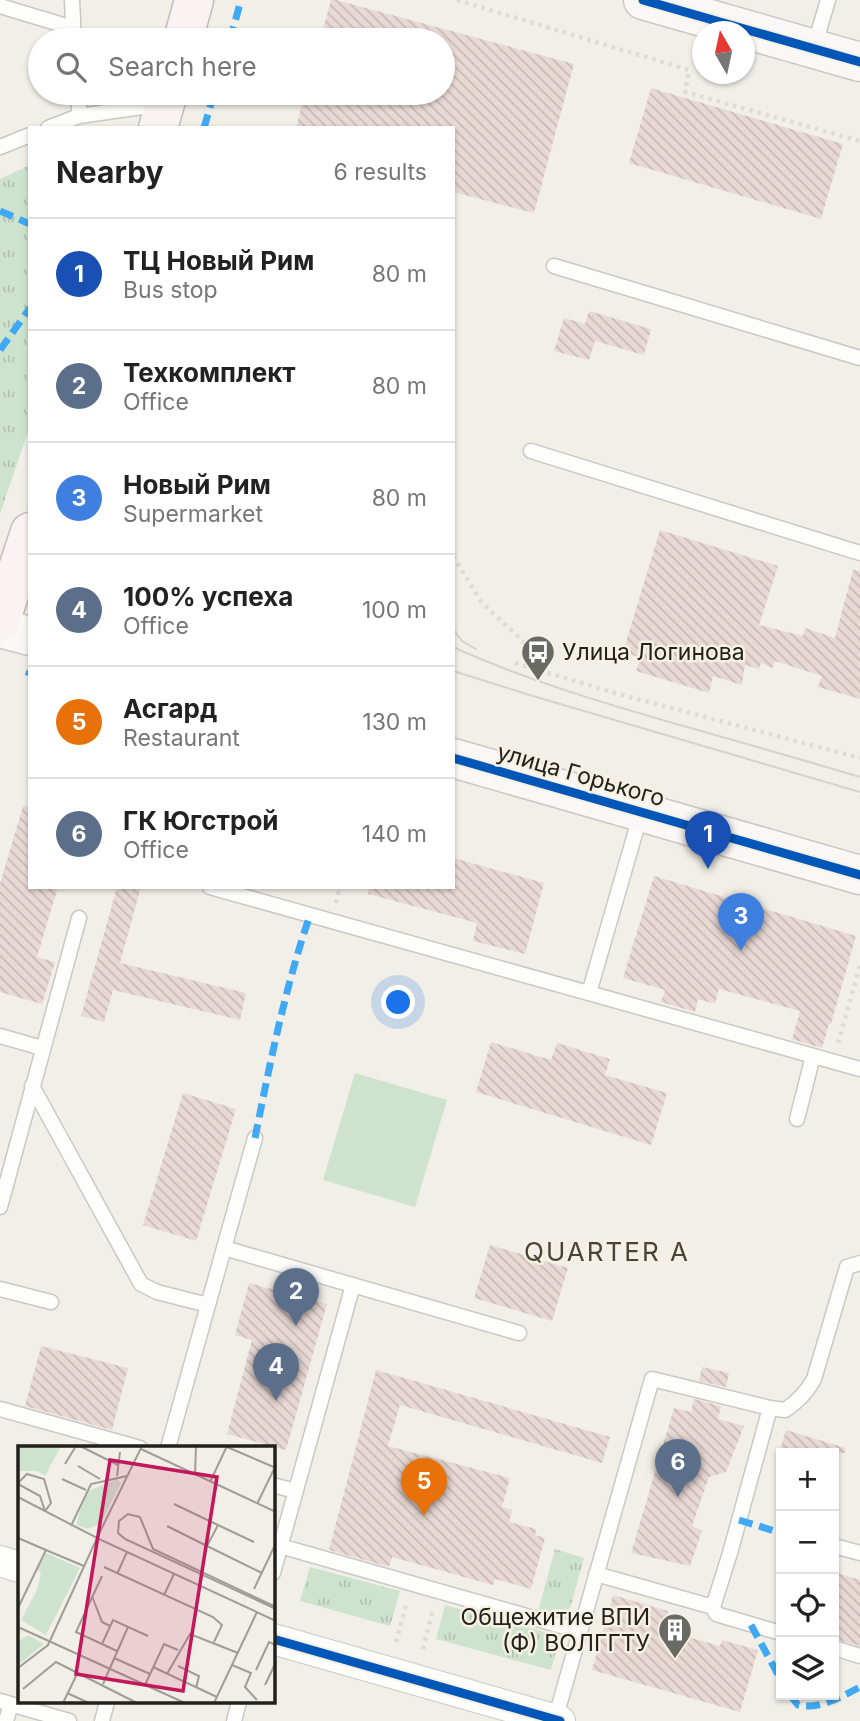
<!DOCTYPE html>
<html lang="en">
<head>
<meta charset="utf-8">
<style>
  body { margin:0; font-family:Inter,sans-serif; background:#f2f2f2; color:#222 }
  .controls { position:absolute; right:21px; bottom:21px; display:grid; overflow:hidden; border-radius:0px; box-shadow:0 2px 5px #0004 }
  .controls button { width:63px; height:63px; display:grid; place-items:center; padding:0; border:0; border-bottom:2px solid #e0e0e0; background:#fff; color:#222; font:35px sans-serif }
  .compass { position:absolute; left:692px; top:21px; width:63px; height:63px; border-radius:50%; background:#fff; box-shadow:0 2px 5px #0004; rotate:351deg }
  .you { position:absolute; left:399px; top:1003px; width:24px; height:24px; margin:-18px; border:5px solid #fff; border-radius:50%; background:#1a73e8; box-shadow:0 0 0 10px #1a73e833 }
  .badge { display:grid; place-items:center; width:46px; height:46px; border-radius:50%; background:#6b6963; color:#fff; font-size:23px; font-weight:700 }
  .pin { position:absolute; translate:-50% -58px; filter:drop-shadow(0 2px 4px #0008) }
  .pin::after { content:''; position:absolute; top:37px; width:24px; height:21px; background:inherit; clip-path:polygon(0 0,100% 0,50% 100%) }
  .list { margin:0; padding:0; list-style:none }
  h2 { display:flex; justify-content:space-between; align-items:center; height:91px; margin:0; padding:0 28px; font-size:30px }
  h2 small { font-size:23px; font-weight:400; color:#767676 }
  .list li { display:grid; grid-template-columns:46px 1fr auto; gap:21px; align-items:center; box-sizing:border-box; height:112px; padding:0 28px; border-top:2px solid #e0e0e0 }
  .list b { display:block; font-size:26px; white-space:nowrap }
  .list p { margin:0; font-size:23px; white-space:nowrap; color:#767676 }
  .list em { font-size:23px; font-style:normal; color:#767676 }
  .icon { flex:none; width:38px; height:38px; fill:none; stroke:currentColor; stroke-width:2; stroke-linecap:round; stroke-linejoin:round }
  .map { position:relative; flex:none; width:860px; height:1721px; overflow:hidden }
  .search { position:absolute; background:#fff; box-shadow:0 2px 5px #0004; left:28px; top:28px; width:427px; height:77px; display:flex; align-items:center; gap:18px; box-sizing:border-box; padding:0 24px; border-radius:38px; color:#767676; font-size:26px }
  .panel { position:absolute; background:#fff; box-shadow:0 2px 5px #0004; left:28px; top:126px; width:427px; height:763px; border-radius:0px }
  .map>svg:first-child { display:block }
  .grass { fill:url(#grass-tufts) }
  .garden { fill:#cee3ce }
  .building { fill:url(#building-back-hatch) }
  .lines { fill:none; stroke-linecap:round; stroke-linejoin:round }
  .lane-casing { stroke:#cac8c3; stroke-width:17 }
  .street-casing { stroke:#cac8c3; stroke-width:32 }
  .secondary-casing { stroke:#cac8c3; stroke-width:41 }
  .primary-casing { stroke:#c6bcba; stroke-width:41 }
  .path { stroke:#dcdbda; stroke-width:4.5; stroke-dasharray:3.5 5; stroke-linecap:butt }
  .lane { stroke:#fdfdfc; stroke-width:14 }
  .street { stroke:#fdfdfc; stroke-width:30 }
  .secondary { stroke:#faf8f7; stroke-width:38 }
  .primary { stroke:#f9f3f3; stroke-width:38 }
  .tram { stroke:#d3d2d0; stroke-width:2 }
  .quiet { stroke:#3fa9f5; stroke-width:7; stroke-dasharray:14 7; stroke-linecap:butt }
  .cycleway-casing { stroke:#f6f1e4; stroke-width:13 }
  .cycleway { stroke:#0057b8; stroke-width:9 }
  .labels { text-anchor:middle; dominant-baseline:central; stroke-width:5; stroke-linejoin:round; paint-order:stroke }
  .poi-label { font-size:23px; fill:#22211c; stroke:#f6f1e4; text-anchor:start }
  .street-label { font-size:23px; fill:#22211c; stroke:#f6f1e4 }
  .quarter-label { font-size:26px; letter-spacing:2px; fill:#474439; stroke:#f6f1e4 }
  .inset-road { fill:none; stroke:#9f9d96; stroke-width:2 }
  .view { fill:#c2185b; fill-opacity:0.15; stroke:#c2185b; stroke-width:3.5 }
  .inset-edge { fill:none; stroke:#22211c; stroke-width:3.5 }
</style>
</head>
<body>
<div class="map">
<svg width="860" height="1721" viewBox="0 0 860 1721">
  <defs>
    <pattern id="grass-tufts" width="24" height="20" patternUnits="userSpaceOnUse" patternTransform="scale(1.75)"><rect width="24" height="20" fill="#cee3ce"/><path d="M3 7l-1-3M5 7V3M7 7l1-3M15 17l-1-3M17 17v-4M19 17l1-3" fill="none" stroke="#b1c2b0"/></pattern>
    <pattern id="building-back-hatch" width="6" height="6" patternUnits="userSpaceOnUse" patternTransform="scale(1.75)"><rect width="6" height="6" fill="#e9d9d5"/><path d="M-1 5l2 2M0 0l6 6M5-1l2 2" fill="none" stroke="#c8bab6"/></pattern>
  </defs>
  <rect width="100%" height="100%" fill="#f2efe8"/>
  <path class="grass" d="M30,165v261l-30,88v-335z
    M555,1549l29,9 -17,61 -29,-8z
    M310,1567l90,24 -10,35 -90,-25z
    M445,1605l115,31 -9,34 -115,-31z"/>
  <path class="garden" d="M355,1073l92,27 -32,107 -92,-27z"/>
  <path class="building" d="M331,0h5l238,64 -40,149 -81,-21v-64h-157l9,-35h138v-53h-123z
    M651,88l192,56 -22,75 -192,-56z
    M589,311l62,18 -7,26 -49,-14 -6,19 -35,-9 10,-33 21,6z
    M660,530l118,36 -19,59 44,11 2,-8 30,10 18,-68 7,1v128l-42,-12 4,-11 -47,-15 -2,7 -12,-5 -2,6 -14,-4 -3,20 -29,-9 -4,17 -73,-22 5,-13 -18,-6z
    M23,806l7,1v80h28l-21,70 18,5 -13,42 -42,-12v-108z
    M453,858l91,25 -19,71 -52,-13 4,-18 -109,-29 1,-7h84z
    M654,876l202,60 -25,88h-2l-7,24 -30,-9 8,-28 -81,-22 -4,15 -17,-5 -3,13 -34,-10 4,-12 -42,-12z
    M117,887h24l-21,76 126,30 -6,27 -127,-30 -9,32 -23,-6z
    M491,1042l60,18 6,-17 53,16 -5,16 62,18 -16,52 -175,-53z
    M183,1093l53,16 -40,132 -53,-16z
    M490,1245l78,23 -16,53 -78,-23z
    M249,1283l78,21 -41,146 -59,-16 25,-94 -17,-5z
    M41,1346l87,22 -16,62 -87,-24z
    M702,1367l27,6 -3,14 -27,-6z
    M376,1370l234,67 -8,26 -202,-58 -12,41 122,32 -8,29 10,3 -3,12 27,7 -1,6 10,3 -14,51 -36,-10 -2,6 -101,-28 -3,10 -60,-17z
    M694,1399l27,7 -3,13 26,7 -18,46 -17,5 -17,49 10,5 -12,35 -59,-13 43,-145 17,4z
    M786,1430l60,18 -1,5h-66z
    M834,1572l26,8v66l-26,-7z
    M613,1595l55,16 -5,19 57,16 2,-6 36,10 -18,62 -148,-42z"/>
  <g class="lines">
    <g class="lane-casing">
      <path id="lane" d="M72,0l2,40
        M0,6l73,22
        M814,47l14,-47
        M79,116v-23
        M48,128l31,-12 84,-12
        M0,147l30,-12
        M554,266l306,92
        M531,451l329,102
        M210,887l650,182
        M589,993l52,-180
        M0,1036l42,12
        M32,1086l109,198 16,8 51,13
        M797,1119l16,-63
        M0,1207l79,-289
        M224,1248l31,-110
        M0,1289l51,13
        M0,1409l140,39
        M168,1448l56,-200 295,85
        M273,1485l22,6
        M280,1546l299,85
        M834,1546l26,7
        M273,1573l80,-288
        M596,1574l117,33 3,7 65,19
        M713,1607l17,-54 40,-145 15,2c13,-9 21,-17 29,-31l33,-112 13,-4
        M834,1648l26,8
        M0,1701l69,20
        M555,1720l97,-341 118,29
        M6,1721l5,-17
        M102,1721l5,-19
        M234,1721l5,-19"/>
    </g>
    <g class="street-casing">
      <path id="street" d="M0,1561l19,6
        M273,1639l287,82"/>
    </g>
    <g class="secondary-casing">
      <path id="secondary" d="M643,0l217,62
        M0,628l30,8
        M453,758l407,117"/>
    </g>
    <g class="primary-casing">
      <path id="primary" d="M183,40l11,-40
        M158,128l10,-35
        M0,622l30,-90"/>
    </g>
    <path class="path" d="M457,0l232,70 -4,22 175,49
      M453,556l29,47 41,38 8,26
      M515,663l107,32 238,63
      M336,903l4,-16
      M838,1043l22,-77
      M396,1642l11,-41
      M423,1649l10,-40"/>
    <use href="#lane" class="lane"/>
    <use href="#street" class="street"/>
    <use href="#secondary" class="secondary"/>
    <use href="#primary" class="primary"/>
    <path class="tram" d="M453,629l9,12 14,8
      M453,647c73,33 150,56 227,78 60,17 120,34 180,52
      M453,671l80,25 327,96"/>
    <path class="quiet" d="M230,40l11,-40
      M204,128l10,-35
      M0,211l30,13
      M0,350l30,-42
      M28,676l2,-5
      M255,1138c15,-75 30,-150 55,-223
      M739,1520l42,13
      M751,1625l30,55
      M790,1695l8,10c21,5 43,-8 62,-18"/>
    <g class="cycleway-casing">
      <path id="cycleway" d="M643,0l217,62
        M453,758l407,117
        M273,1639l287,82"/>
    </g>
    <use href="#cycleway" class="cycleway"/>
  </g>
  <defs>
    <g id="bus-pin" transform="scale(1.75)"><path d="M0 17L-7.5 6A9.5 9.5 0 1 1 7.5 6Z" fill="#6b6963" stroke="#f6f1e4"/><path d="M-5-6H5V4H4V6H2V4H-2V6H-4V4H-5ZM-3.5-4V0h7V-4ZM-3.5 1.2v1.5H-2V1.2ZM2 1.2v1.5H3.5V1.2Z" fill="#fff"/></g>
    <g id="building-pin" transform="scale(1.75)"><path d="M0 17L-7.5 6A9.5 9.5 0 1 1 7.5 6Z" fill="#6b6963" stroke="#f6f1e4"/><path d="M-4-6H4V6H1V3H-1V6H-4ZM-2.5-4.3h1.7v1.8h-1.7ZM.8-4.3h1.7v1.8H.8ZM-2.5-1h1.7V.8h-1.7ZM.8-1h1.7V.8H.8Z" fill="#fff"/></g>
  </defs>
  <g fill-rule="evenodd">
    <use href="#bus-pin" x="538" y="652"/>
    <use href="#building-pin" x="675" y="1630"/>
  </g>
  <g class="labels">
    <g class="poi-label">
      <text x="562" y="652">Улица Логинова</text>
      <text x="650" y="1617" text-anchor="end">Общежитие ВПИ<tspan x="650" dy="26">(Ф) ВОЛГГТУ</tspan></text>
    </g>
    <g class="street-label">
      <text transform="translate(581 775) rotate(16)">улица Горького</text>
    </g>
    <g class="quarter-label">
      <text x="607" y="1251">QUARTER A</text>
    </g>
  </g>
  <g transform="translate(18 1446)">
    <rect width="257" height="257" fill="#f2efe8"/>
    <path d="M99,33l4,4 -21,41 -12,5 -12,-4 10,-33zM10,189l16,9 -26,21v-23z" fill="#cee3ce"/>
    <path d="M28,107l34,15 -34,67 -25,-15 16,-30 4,-17 -4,-3z" fill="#cee3ce"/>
    <path d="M0,0h43l-16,30 -8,-5h-19z" fill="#cee3ce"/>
    <path class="inset-road" d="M62,0l38,19M209,1l49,21M123,3l135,63M47,18l11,-18M60,20l22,13M177,29l1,-29M99,30l3,-24M44,33l24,11M192,36l17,-36M0,37l9,-9 17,5 7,24 -6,8M0,38l22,12 5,15M0,51l79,41 45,-92M156,58l44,21M239,58l19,-39M53,80l20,-42 36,-8M149,80l40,20M0,92l28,12M236,96l-36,-17 -11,21 55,27M86,121l109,50 9,8 -8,17M99,128l10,-22M84,130l-26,56 41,19M236,143l22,-46M146,149l10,-21M74,150l10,26 8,4M258,161l-123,-58 -13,-32 -12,-3 -9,7 -1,12 7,6 151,70M0,162l28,-58 38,16M0,181l167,76M84,198l11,-24 35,16M96,212l36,16M214,219l19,8 -6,14 12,13M160,220l21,10 -3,12M135,221l64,30M0,222l30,-23 49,-107 179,83M238,224l13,-28 7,3M149,228l23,-40 48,19M85,238l25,-57M127,239l19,-41 14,6M247,239l11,-23M5,243l33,-27 81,41M49,247l22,10M45,257l15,-31M196,257l43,-91"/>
    <path class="view" d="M92,14l107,17 -34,214 -107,-17z"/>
    <rect width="257" height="257" class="inset-edge"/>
  </g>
</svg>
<div class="controls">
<button>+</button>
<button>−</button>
<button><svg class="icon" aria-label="locate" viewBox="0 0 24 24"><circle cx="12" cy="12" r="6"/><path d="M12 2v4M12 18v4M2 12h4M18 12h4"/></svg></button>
<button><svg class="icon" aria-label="layers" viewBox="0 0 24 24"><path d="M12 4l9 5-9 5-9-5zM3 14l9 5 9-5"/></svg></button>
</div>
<svg class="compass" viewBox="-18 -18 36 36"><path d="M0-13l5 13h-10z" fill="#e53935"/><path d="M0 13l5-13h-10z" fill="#767676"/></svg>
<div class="you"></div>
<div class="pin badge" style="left:708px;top:869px;background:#1a4fb4">1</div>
<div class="pin badge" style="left:296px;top:1326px;background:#5c6f8a">2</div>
<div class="pin badge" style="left:741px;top:951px;background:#3f7fe0">3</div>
<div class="pin badge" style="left:276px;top:1401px;background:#5c6f8a">4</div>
<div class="pin badge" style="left:424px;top:1516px;background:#e8710a">5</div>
<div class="pin badge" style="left:678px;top:1497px;background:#5c6f8a">6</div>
<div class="search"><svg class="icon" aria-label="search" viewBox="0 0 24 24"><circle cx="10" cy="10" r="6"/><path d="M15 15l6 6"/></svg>Search here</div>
<section class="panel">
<h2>Nearby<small>6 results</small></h2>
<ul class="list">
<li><span class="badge" style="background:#1a4fb4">1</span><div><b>ТЦ Новый Рим</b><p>Bus stop</p></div><em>80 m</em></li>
<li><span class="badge" style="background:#5c6f8a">2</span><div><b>Техкомплект</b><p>Office</p></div><em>80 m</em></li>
<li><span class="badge" style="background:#3f7fe0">3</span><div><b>Новый Рим</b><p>Supermarket</p></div><em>80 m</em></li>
<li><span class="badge" style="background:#5c6f8a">4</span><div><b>100% успеха</b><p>Office</p></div><em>100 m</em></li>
<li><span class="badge" style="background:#e8710a">5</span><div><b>Асгард</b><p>Restaurant</p></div><em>130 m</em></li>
<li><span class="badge" style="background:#5c6f8a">6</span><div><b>ГК Югстрой</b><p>Office</p></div><em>140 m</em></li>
</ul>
</section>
</div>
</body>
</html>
